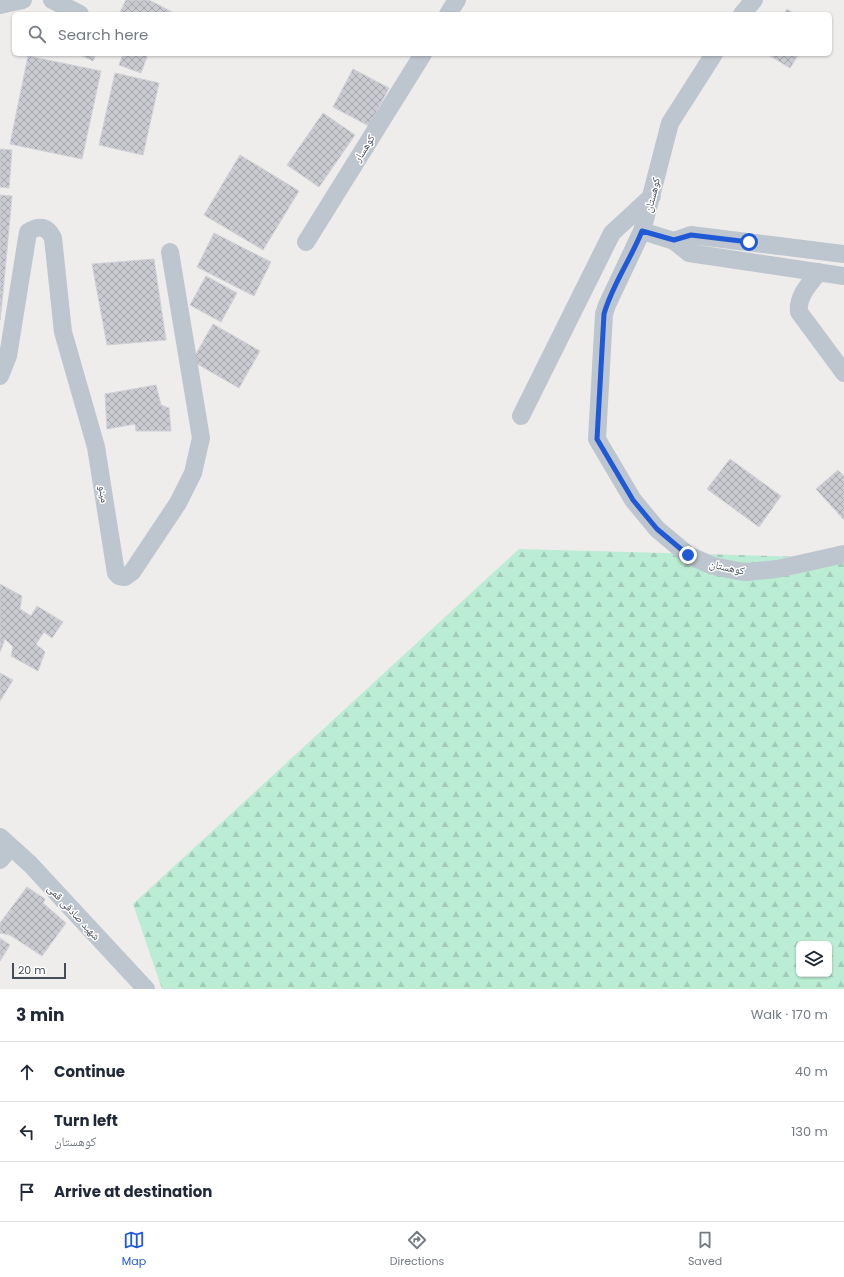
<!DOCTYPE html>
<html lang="en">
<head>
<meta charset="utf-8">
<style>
  body { margin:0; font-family:Poppins,"Noto Naskh Arabic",sans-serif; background:#f2f2f3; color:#1f2937 }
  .controls { position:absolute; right:12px; bottom:12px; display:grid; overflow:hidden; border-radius:6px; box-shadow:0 1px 3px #0004 }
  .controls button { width:36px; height:36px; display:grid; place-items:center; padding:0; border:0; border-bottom:1px solid #e0e1e3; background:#fff; color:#1f2937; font:20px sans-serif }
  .scale { position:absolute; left:12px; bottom:10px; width:54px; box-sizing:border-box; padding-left:4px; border:2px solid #454d59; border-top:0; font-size:11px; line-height:14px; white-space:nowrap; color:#454d59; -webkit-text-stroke:3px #fff; paint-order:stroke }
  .stop { position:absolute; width:12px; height:12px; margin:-9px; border:3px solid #1f59d6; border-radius:50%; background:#fff }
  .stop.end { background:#1f59d6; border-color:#fff; box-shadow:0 1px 4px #0008 }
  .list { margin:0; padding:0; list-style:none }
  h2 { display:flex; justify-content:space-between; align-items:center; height:52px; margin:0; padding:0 16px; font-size:17px }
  h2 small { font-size:13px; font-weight:400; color:#747a83 }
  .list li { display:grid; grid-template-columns:26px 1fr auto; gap:12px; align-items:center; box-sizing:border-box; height:60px; padding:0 16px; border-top:1px solid #e0e1e3 }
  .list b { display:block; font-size:15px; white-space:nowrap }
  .list p { margin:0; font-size:13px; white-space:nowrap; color:#747a83 }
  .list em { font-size:13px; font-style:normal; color:#747a83 }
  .icon { flex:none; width:22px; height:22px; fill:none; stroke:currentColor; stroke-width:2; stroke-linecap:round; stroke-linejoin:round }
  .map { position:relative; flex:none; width:844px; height:989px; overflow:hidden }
  .search { position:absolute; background:#fff; box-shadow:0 1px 3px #0004; left:12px; right:12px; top:12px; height:44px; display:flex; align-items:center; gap:10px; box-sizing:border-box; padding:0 14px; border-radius:6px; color:#747a83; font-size:15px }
  .sheet { height:232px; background:#fff }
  nav { display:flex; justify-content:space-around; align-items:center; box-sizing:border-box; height:56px; border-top:1px solid #e0e1e3; background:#fff; font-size:11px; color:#747a83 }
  nav a { display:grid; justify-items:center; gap:2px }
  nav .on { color:#1f59d6 }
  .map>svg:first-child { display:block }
  .forest { fill:url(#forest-firs); fill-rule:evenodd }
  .building { fill:url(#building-cross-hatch); stroke:#d0d2d8 }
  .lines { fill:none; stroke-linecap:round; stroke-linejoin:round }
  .minor { stroke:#bdc5ce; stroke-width:18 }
  .route { stroke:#1f59d6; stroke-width:5 }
  .labels { text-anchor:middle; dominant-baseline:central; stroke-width:3; stroke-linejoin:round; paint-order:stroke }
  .street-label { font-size:11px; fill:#454d59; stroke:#fff }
</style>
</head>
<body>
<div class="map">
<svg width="844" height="989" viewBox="0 0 844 989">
  <defs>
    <pattern id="forest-firs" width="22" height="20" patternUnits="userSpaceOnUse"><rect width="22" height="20" fill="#bbecd4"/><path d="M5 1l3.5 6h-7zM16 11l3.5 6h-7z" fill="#a2ccb8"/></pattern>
    <pattern id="building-cross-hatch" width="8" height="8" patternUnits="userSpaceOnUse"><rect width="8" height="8" fill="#c9cbd1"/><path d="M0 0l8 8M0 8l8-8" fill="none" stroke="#a5a7ad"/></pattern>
  </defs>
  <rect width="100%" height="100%" fill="#efecec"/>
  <path class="forest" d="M519,549l325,9v431h-682l-29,-85zM799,944h30v30h-30z"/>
  <path class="building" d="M126,0h23l27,14h-57z
    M787,9l8,5h-11z
    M78,54h18l-3,7z
    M123,54h25l-7,19 -22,-8z
    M767,54h32l-9,14z
    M28,56l73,15 -19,88 -72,-15z
    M353,69l36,19 -20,38 -36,-19z
    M115,73l44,10 -16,72 -44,-10z
    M323,113l32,22 -36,52 -32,-22z
    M0,149l12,1 -3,38 -9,-1z
    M240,155l59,36 -36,59 -59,-35z
    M0,195l12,1 -9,97h-3z
    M214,233l57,29 -17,34 -57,-29z
    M154,259l12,81 -59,5 -15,-81z
    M206,276l31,17 -16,29 -31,-17z
    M0,293h3l-3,27z
    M213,324l47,27 -21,37 -47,-27z
    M156,385l5,20 8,3 2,23h-35l-1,-7 -28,5 -2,-35z
    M730,459l51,37 -22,31 -52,-38z
    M838,470l6,6v44l-28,-31z
    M0,584l22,12 -2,13 11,7 6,-10 26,16 -11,16 -8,-6 -8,12 9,8 -7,19 -27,-15 2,-9 -8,-8 -5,13z
    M0,673l13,7 -13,21z
    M27,887l18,12 -2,4 23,20 -24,33 -32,-21 -10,-2v-10z
    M0,938l10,7 -10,16z"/>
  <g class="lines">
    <path class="minor" d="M52,0l28,14
      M0,5l23,-5
      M448,14l9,-14
      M742,14l12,-14
      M714,54l-44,69 -28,108 -35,74 -3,9 -7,125 36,61 24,29 31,26 25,11 25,5 9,1 30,-3 67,-15
      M642,231l32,10 15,12 155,23
      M674,241l17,-6 153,19
      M306,242l117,-188
      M819,272c-10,12 -22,25 -20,40l45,61
      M0,376l8,-20 20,-124c11,-7 19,-6 25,6l10,94 33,115 20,126 3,3 6,1 7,-5 46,-69 15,-30 8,-35 -31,-186
      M521,416l91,-183 40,-37
      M0,837l30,27 116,125
      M0,860l11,-13"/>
  </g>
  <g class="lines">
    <path class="route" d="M688,555l-31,-26 -24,-29 -36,-61 7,-125c8,-29 27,-55 38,-83l32,9 17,-5 58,7"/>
  </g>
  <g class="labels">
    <g class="street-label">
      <text transform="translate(364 148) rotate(-58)">کوهسار</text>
      <text transform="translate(652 195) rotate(-76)">کوهستان</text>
      <text transform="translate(104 494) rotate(81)">مینو</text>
      <text transform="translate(727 567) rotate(12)">کوهستان</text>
      <text transform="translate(74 912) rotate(47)">شهید صادقی قمی</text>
    </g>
  </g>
</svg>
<div class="controls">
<button><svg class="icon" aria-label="layers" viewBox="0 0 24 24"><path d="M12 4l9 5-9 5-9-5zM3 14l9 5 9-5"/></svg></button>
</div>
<div class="scale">20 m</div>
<div class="stop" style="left:749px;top:242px"></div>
<div class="stop end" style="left:688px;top:555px"></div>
<div class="search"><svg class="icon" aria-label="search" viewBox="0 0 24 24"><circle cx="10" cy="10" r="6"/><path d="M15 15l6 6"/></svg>Search here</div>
</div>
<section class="sheet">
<h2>3 min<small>Walk · 170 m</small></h2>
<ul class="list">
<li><svg class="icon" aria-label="ahead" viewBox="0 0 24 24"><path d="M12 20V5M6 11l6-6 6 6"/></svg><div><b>Continue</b></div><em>40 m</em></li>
<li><svg class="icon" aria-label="left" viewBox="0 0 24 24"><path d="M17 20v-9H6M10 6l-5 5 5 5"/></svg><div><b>Turn left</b><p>کوهستان</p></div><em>130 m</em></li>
<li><svg class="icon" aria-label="arrive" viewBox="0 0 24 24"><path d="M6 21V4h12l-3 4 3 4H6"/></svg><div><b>Arrive at destination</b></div></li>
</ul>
</section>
<nav>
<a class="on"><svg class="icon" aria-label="map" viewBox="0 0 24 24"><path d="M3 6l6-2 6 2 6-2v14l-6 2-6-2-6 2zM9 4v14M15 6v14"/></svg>Map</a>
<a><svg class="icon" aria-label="directions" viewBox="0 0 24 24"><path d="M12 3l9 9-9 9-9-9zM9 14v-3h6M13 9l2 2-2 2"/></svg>Directions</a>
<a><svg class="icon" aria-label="saved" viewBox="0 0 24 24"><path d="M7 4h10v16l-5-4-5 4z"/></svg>Saved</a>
</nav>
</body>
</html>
